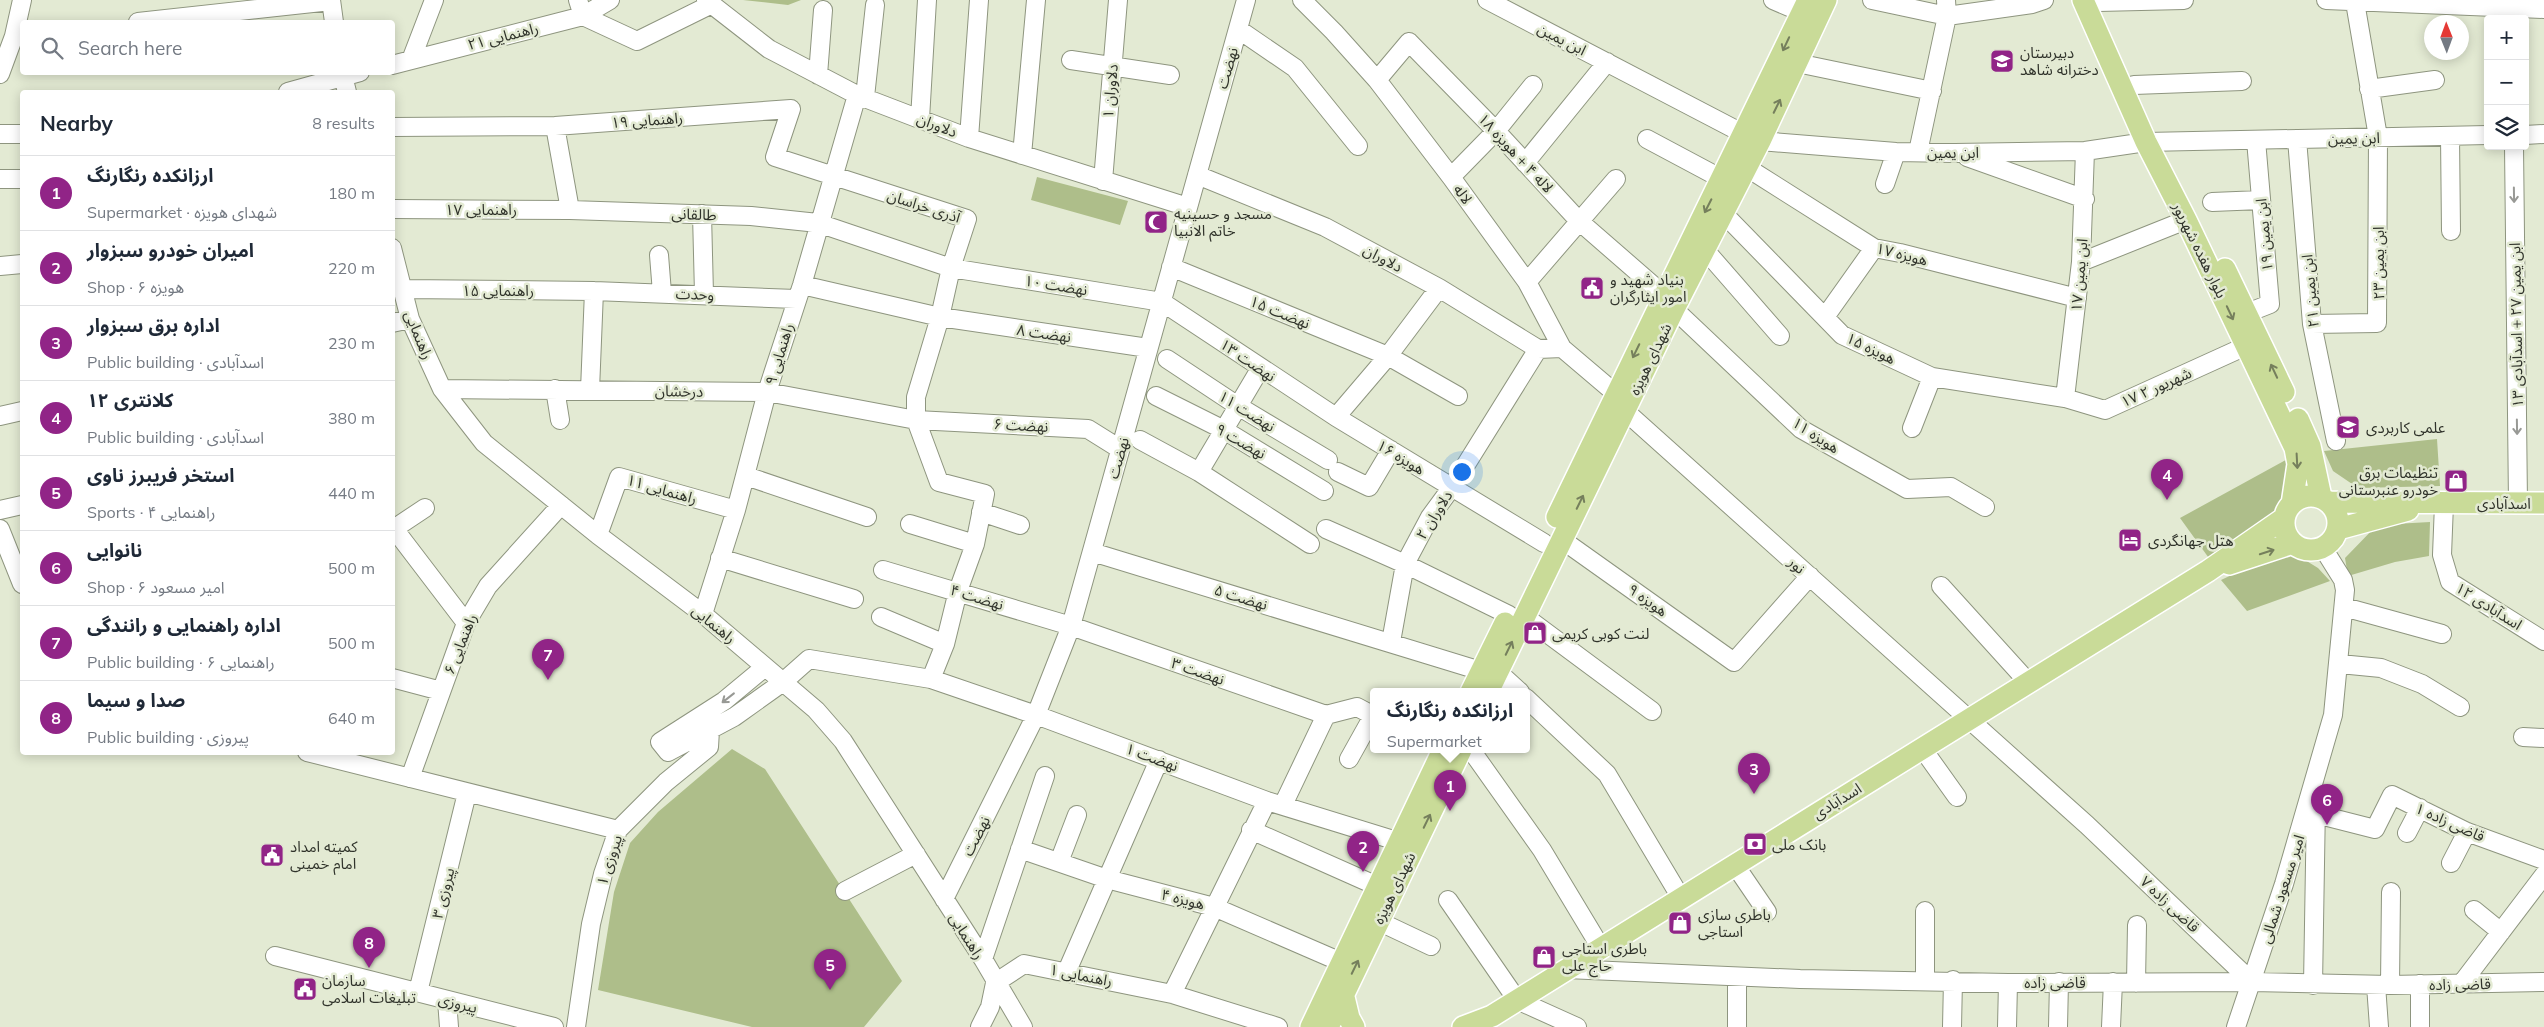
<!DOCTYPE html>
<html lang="en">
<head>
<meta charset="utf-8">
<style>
  body { margin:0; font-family:Mulish,"Noto Sans Arabic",sans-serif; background:#f6f6f7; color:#1f2937 }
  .controls { position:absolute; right:15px; top:15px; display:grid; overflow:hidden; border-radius:5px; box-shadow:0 2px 12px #0003 }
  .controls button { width:45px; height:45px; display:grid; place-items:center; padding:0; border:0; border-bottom:1px solid #e0e1e3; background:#fff; color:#1f2937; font:25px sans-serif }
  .compass { position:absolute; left:2424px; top:15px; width:45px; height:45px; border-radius:50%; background:#fff; box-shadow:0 2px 12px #0003; rotate:359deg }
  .you { position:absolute; left:1461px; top:471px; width:18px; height:18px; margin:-12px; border:4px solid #fff; border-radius:50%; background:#1a73e8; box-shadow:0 0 0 8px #1a73e833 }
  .badge { display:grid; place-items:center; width:32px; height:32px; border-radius:50%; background:#912487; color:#fff; font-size:16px; font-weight:700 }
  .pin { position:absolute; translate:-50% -41px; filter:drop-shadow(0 1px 2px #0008) }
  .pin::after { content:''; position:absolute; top:26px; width:18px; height:15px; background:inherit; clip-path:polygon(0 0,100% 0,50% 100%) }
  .popup { position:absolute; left:1370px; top:688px; width:160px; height:65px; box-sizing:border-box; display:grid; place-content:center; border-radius:5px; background:#fff; filter:drop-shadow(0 1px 4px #0005); font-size:16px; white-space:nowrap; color:#747a83 }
  .popup b { font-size:19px; color:#1f2937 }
  .popup::after { content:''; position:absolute; left:50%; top:100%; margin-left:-10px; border:10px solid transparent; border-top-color:#fff }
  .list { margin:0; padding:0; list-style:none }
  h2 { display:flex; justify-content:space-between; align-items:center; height:65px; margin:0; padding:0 20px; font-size:21px }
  h2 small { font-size:16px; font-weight:400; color:#747a83 }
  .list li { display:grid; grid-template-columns:32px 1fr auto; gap:15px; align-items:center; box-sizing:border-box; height:75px; padding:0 20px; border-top:1px solid #e0e1e3 }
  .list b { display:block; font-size:19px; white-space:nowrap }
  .list p { margin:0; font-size:16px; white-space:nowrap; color:#747a83 }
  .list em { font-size:16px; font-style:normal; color:#747a83 }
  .icon { flex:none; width:28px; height:28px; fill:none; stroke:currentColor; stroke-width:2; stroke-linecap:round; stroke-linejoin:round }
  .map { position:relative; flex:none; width:2544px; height:1027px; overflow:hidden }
  .search { position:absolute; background:#fff; box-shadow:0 2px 12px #0003; left:20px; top:20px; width:375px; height:55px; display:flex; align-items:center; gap:12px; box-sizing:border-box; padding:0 18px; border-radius:5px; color:#747a83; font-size:19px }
  .panel { position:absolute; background:#fff; box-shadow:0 2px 12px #0003; left:20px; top:90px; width:375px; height:665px; border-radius:5px }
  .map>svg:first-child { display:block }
  .green { fill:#aebe8a }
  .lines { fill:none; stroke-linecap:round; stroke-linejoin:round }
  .minor-casing { stroke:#8e957f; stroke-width:20 }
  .major-casing { stroke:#fff; stroke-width:24 }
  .minor { stroke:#fff; stroke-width:18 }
  .major { stroke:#c9db98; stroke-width:21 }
  .oneway { stroke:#757f5c }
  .oneway2 { stroke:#989995 }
  .labels { text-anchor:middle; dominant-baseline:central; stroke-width:5; stroke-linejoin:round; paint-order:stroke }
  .street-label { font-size:15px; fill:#30332b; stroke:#e3ead3 }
  .poi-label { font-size:15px; fill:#30332b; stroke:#e3ead3; text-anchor:start }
</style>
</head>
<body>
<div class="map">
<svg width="2544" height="1027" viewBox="0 0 2544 1027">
  <rect width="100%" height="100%" fill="#e3ead3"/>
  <path class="green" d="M743,0h58l-13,5z
    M1037,177l91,24 -8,24 -89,-25z
    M2437,439l3,47 -82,2 -25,-17 -9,-20z
    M2293,456l-6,50 -76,55 -31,-43z
    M2430,522l-1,34 -34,6 -47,14 -3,-18 32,-33z
    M2287,549l31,19 12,13 -83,30 -26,-31z
    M732,749l33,20 137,212 -38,46h-112l-154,-37 16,-98 16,-49 28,-31z"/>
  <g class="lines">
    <g class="minor-casing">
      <path id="minor" d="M331,0l3,22
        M578,0l5,16 54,25 75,-37
        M706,0l63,49 88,46 112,43 219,69
        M1302,0l32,32 43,48 74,97 76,105 35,66 53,45
        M1487,0l257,134
        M1773,0l28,12
        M1872,0l75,16 85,-12 12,-4
        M2326,0l218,9
        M2098,2l86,-2
        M138,22l193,-21
        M1238,29l57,39 63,78
        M411,60l23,-60
        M1071,60l99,15
        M1797,63l135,28
        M392,65l191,-49 27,-16
        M342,72l5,20
        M0,74l14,-38 8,-36
        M818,75l5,-65
        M1377,80l32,-38 87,89 83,90 85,74
        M2134,85l108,-4
        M2369,89l66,-9
        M288,92l72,-20
        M865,97l10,-92
        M920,119l7,-119
        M555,126l15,84
        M392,127l163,-1 236,-17 -16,48 192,62 -16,49 -11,49 -24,80v23l23,62 46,12 -10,50 -17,47 -13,53 -14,35
        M0,134h22
        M2525,135l19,-1
        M2450,136l1,95
        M969,138l10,-138
        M1647,139l75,40
        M2297,139l15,185 24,117
        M1760,141l136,11 59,1 130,-2 61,-9 342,-7
        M2514,146l4,357
        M1918,152l29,-136 -1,-16
        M1022,155l14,-155
        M1967,157l118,42
        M1525,163l82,-101
        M1746,167l128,81 26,5 177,45
        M1197,175l128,52 114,61 99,61 24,-1
        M1451,177l45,-46 37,-46
        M0,179h22
        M1103,181l15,-181
        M1885,184l11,-32
        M2212,202l49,-2
        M392,209l178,1 181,6 67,7 133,45 211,34 174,115 208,126
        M1722,212l120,123 90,42 133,21 40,12 141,-64
        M702,214l2,80
        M392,248l18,71 32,70 42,54 114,92 105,79 113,96 27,31 140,218 40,68
        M1705,250l75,86
        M659,255l3,38
        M2081,262l105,-42
        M0,266l22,-2
        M1171,267l217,89 70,40
        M1527,282l89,-103
        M802,285l138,32 208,31
        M403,289l191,2 202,8
        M1674,309l127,120 106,60 44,-2 34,20
        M2247,313l23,-9 -14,-164
        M1825,317l49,-69
        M392,323l18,-4
        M2312,324l65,-1 1,-186 -23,-135
        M1167,359l71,47 90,54
        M442,389l325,3 149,28 172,9 32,20
        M555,389l5,31
        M590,390l4,-99
        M1156,396l68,34 100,61
        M2065,398l16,-136 4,-111
        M1625,411l462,414 165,157
        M0,416l22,-5
        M1336,417l52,-61 51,-68
        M1912,428l20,-51
        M1140,440l59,32 111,72
        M1199,472l61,-103
        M1338,472l31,15 22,-37
        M746,476l121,41
        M2444,504l-2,51 8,27 94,59
        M0,510l22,-5
        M981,512l39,13
        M910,524l65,20
        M392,526l74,97
        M0,529l22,55
        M1326,529l79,35 104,51
        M392,530l33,-22
        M598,535l21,-58 117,33
        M1561,539l173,123 76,-86
        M1092,552l389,119
        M720,558l134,41
        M883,570l188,56 255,89
        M1941,586l87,96
        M2344,607l98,27
        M703,614l33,-104 31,-118 35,-107 55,-190
        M1524,616l128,95
        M881,617l64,27
        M1391,642l14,-78 25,-47 22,-30 86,-138
        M2340,664l41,4 41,16 38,23
        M765,667l-41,34 -64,41 8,10 66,-35 49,-35 26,-23 122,20 105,36 231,86 133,41
        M1498,672l22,20
        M392,678l49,13
        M1526,698l81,76 74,124
        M1326,715l31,-8 17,9
        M2523,737l21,1
        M1922,748l35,49
        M1471,750l71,100 59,98
        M307,752l311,78
        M1349,759l24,-43
        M410,778l56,-155 22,-37 73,-81
        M1283,805l43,-90
        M2316,814l59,15 17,-34 75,37 77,28
        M1251,830l126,56
        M2407,833l13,-25
        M1020,849l87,30 107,28 127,55
        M1059,862l18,-47
        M2451,863l16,-31
        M1735,865l32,47
        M845,891l71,-37
        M944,899l92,-184 35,-89 175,-626
        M1448,900l69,100 60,27
        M2474,910l27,22
        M1378,921l53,25
        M275,956l279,71
        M983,959l62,-183
        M1566,969l234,10 208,4 244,-1 138,3 154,-3
        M1067,971l92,-211
        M1737,977v50
        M1925,981v-70
        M2136,983l1,-58
        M2462,983l82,-108
        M2313,985l3,-182
        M2376,985l3,42
        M2390,985l1,-93
        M418,992l49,-199
        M1172,994l95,-193
        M447,1000l2,27
        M576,1027l15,-103 12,-50 15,-44 48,-48 43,-35 1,-17 -3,-7
        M980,1027l10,-20 5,-24 29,-19 148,30 106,33
        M1952,1027l1,-47
        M2007,1027l1,-44
        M2058,1027l1,-45
        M2111,1027l2,-45
        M2236,1027l48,-143 49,-169 12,-125 -2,-10 -20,-32
        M2420,1027v-43"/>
    </g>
    <g class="major-casing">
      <path id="major" d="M2083,0l63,142 40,78 109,228 3,16 -6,40
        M2225,269l59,123
        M2298,419l12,27 11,51
        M2284 523a27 27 0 1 1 54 0a27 27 0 1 1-54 0Z
        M2328,502l216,1
        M1557,517l251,-517
        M2338,529l70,-19
        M2229,564l64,-21
        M1471,692l34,-69
        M1488,692l186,-383 86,-168 66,-141
        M1343,993l6,25 5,9
        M1311,1027l132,-277
        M1328,1027l133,-277
        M1463,1027l29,-11 716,-445 75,-52"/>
    </g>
    <use href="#minor" class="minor"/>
    <use href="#major" class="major"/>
  </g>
  <defs><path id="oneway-shaft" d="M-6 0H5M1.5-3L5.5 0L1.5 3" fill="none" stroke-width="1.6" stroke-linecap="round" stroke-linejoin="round" transform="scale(1.25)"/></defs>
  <g class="oneway">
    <use href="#oneway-shaft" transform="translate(1786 44) rotate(115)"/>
    <use href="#oneway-shaft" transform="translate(1777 106) rotate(-64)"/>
    <use href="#oneway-shaft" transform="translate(1708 206) rotate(117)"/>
    <use href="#oneway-shaft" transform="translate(2230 313) rotate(65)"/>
    <use href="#oneway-shaft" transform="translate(1636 351) rotate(116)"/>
    <use href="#oneway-shaft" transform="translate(2274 371) rotate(-115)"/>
    <use href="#oneway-shaft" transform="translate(2297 461) rotate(87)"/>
    <use href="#oneway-shaft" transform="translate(1580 502) rotate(-64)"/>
    <use href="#oneway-shaft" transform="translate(2267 552) rotate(-18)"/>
    <use href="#oneway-shaft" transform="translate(1509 648) rotate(-64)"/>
    <use href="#oneway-shaft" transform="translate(1427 821) rotate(-64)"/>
    <use href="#oneway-shaft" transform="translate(1355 967) rotate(-64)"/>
  </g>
  <g class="oneway2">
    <use href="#oneway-shaft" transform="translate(2514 195) rotate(89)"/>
    <use href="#oneway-shaft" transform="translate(2517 427) rotate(89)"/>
    <use href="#oneway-shaft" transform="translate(728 698) rotate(142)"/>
  </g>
  <defs>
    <g id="school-square" transform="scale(1.25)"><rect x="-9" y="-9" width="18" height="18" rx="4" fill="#912487" stroke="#e3ead3"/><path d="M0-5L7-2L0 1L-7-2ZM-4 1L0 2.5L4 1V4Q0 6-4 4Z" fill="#fff"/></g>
    <g id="mosque-square" transform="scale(1.25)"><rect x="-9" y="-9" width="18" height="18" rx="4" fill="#912487" stroke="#e3ead3"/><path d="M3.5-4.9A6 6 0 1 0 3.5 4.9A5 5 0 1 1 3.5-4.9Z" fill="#fff"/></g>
    <g id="civic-square" transform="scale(1.25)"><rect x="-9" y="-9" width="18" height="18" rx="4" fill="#912487" stroke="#e3ead3"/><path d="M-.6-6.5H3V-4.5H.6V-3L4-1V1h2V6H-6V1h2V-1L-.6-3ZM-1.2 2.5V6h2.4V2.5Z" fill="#fff"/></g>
    <g id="university-square" transform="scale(1.25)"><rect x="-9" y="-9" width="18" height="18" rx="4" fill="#912487" stroke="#e3ead3"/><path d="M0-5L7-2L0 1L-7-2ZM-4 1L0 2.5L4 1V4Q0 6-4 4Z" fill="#fff"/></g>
    <g id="shop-square" transform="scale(1.25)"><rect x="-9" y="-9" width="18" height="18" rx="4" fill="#912487" stroke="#e3ead3"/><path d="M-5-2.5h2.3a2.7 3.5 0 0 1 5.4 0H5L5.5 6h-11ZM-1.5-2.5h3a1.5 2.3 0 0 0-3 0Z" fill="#fff"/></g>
    <g id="hotel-square" transform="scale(1.25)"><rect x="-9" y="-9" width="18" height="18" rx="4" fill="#912487" stroke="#e3ead3"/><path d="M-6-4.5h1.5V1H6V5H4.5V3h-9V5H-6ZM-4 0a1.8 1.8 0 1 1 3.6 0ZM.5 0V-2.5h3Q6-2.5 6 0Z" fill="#fff"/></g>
    <g id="bank-square" transform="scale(1.25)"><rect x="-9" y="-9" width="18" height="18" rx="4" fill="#912487" stroke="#e3ead3"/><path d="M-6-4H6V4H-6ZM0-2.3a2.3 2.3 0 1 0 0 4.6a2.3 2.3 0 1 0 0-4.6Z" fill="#fff"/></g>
  </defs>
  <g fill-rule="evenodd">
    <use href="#school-square" x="2002" y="61"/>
    <use href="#mosque-square" x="1156" y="222"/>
    <use href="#civic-square" x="1592" y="288"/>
    <use href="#university-square" x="2348" y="427"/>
    <use href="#shop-square" x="2456" y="481"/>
    <use href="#hotel-square" x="2130" y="540"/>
    <use href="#shop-square" x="1535" y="633"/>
    <use href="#bank-square" x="1755" y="844"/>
    <use href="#civic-square" x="272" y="855"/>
    <use href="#shop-square" x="1680" y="923"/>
    <use href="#shop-square" x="1544" y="957"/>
    <use href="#civic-square" x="305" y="989"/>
  </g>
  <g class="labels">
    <g class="street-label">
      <text transform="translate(503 36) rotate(-14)">راهنمایی ۲۱</text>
      <text transform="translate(1562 39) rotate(27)">ابن یمین</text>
      <text transform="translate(1227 68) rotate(-74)">نهضت</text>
      <text transform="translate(1110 91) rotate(-85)">دلاوران ۱</text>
      <text transform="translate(647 120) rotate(-4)">راهنمایی ۱۹</text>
      <text transform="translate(937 125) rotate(21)">دلاوران</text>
      <text transform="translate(2354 138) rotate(-1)">ابن یمین</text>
      <text x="1953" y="152">ابن یمین</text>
      <text transform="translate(1516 153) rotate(47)">لاله ۴ + هویزه ۱۸</text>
      <text transform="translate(1463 194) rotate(54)">لاله</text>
      <text transform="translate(924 206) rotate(18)">آذری خراسان</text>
      <text x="481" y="209">راهنمایی ۱۷</text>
      <text transform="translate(694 214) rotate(2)">طالقانی</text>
      <text transform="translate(2264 235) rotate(-95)">ابن یمین ۱۹</text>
      <text transform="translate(2200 250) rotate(64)">بلوار هفده شهریور</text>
      <text transform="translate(1902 254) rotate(14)">هویزه ۱۷</text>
      <text transform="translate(1383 258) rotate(28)">دلاوران</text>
      <text transform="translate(2378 263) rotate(-90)">ابن یمین ۲۳</text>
      <text transform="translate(2079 275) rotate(-85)">ابن یمین ۱۷</text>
      <text transform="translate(1056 285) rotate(9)">نهضت ۱۰</text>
      <text x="498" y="290">راهنمایی ۱۵</text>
      <text transform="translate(2310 291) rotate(-95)">ابن یمین ۲۱</text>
      <text transform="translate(695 294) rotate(2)">وحدت</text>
      <text transform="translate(1280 312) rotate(22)">نهضت ۱۵</text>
      <text transform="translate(2516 325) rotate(-91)">ابن یمین ۲۷ + اسدآبادی ۱۳</text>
      <text transform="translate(1044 333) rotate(8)">نهضت ۸</text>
      <text transform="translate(419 335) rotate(68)">راهنمایی</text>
      <text transform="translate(1871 348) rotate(26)">هویزه ۱۵</text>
      <text transform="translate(779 354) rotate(-73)">راهنمایی ۹</text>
      <text transform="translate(1650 359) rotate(-64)">شهدای هویزه</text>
      <text transform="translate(1248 360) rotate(34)">نهضت ۱۳</text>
      <text transform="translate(2156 387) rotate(-24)">۱۷ شهریور ۲</text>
      <text transform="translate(679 391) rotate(1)">درخشان</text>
      <text transform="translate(1247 411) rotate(32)">نهضت ۱۱</text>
      <text transform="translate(1021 425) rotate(3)">نهضت ۶</text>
      <text transform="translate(1816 435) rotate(33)">هویزه ۱۱</text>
      <text transform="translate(1241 441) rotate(30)">نهضت ۹</text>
      <text transform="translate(1401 457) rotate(31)">هویزه ۱۶</text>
      <text transform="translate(1118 458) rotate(-74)">نهضت</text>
      <text transform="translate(662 489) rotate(16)">راهنمایی ۱۱</text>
      <text x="2504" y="503">اسدآبادی</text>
      <text transform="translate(1434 515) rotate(-58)">دلاوران ۲</text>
      <text transform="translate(1797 565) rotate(42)">نور</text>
      <text transform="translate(977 597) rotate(17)">نهضت ۴</text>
      <text transform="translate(1241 597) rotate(17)">نهضت ۵</text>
      <text transform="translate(1648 600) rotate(35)">هویزه ۹</text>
      <text transform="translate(2489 606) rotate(32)">اسدآبادی ۱۲</text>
      <text transform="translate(714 624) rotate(39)">راهنمایی</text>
      <text transform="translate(460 644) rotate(-68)">راهنمایی ۶</text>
      <text transform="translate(1198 671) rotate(19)">نهضت ۳</text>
      <text transform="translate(1152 757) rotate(20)">نهضت ۱</text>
      <text transform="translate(1837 801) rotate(-32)">اسدآبادی</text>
      <text transform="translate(2450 822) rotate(24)">قاضی زاده ۱</text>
      <text transform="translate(976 836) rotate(-63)">نهضت</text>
      <text transform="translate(609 860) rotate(-72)">پیروزی ۱</text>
      <text transform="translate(1394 888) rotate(-64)">شهدای هویزه</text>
      <text transform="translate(2282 889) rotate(-72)">امیر مسعود شمالی</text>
      <text transform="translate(443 893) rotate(-76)">پیروزی ۳</text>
      <text transform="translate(1183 899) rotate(14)">هویزه ۴</text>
      <text transform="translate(2170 904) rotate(43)">قاضی زاده ۷</text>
      <text transform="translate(967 936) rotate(58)">راهنمایی</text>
      <text transform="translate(1081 975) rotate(11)">راهنمایی ۱</text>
      <text x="2055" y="982">قاضی زاده</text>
      <text transform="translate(2460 984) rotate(-1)">قاضی زاده</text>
      <text transform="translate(458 1003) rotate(14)">پیروزی</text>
    </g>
    <g class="poi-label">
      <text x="2020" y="52">دبیرستان<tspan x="2020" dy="17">دخترانه شاهد</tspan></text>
      <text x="1174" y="213">مسجد و حسینیه<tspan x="1174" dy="17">خاتم الانبیا</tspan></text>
      <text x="1610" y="279">بنیاد شهید و<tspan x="1610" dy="17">امور ایثارگران</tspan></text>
      <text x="2366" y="427">علمی کاربردی</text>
      <text x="2438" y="472" text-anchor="end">تنظیمات برق<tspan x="2438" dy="17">خودرو عنبرستانی</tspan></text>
      <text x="2148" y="540">هتل جهانگردی</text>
      <text x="1552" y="633">لنت کوبی کریمی</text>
      <text x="1772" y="844">بانک ملی</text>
      <text x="290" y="846">کمیته امداد<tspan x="290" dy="17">امام خمینی</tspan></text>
      <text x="1698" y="914">باطری سازی<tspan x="1698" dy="17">استاجی</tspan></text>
      <text x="1562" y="948">باطری استاجی<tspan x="1562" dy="17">حاج علی</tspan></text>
      <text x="322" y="980">سازمان<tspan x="322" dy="17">تبلیغات اسلامی</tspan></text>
    </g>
  </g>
</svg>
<div class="controls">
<button>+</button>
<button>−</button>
<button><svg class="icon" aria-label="layers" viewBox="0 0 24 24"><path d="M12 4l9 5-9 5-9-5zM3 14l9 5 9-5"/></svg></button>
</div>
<svg class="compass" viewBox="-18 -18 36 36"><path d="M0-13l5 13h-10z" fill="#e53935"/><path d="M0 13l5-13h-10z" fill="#747a83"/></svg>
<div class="you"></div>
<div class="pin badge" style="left:1450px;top:811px">1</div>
<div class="popup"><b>ارزانکده رنگارنگ</b>Supermarket</div>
<div class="pin badge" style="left:1363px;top:872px">2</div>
<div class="pin badge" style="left:1754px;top:794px">3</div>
<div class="pin badge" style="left:2167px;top:500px">4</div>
<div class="pin badge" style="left:830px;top:990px">5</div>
<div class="pin badge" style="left:2327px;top:825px">6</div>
<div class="pin badge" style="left:548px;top:680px">7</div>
<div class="pin badge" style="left:369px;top:968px">8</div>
<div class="search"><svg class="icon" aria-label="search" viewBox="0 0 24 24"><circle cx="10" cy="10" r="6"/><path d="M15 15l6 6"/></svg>Search here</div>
<section class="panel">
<h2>Nearby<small>8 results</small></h2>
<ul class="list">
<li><span class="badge">1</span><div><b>ارزانکده رنگارنگ</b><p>Supermarket · شهدای هویزه</p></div><em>180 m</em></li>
<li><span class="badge">2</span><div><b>امیران خودرو سبزوار</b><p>Shop · هویزه ۶</p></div><em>220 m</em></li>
<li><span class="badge">3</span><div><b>اداره برق سبزوار</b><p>Public building · اسدآبادی</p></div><em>230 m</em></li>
<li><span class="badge">4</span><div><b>کلانتری ۱۲</b><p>Public building · اسدآبادی</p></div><em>380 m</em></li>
<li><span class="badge">5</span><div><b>استخر فریبرز ناوی</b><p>Sports · راهنمایی ۴</p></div><em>440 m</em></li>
<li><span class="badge">6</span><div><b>نانوایی</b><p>Shop · امیر مسعود ۶</p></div><em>500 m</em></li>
<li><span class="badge">7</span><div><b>اداره راهنمایی و رانندگی</b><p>Public building · راهنمایی ۶</p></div><em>500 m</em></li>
<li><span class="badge">8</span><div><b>صدا و سیما</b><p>Public building · پیروزی</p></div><em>640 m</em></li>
</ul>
</section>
</div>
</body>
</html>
